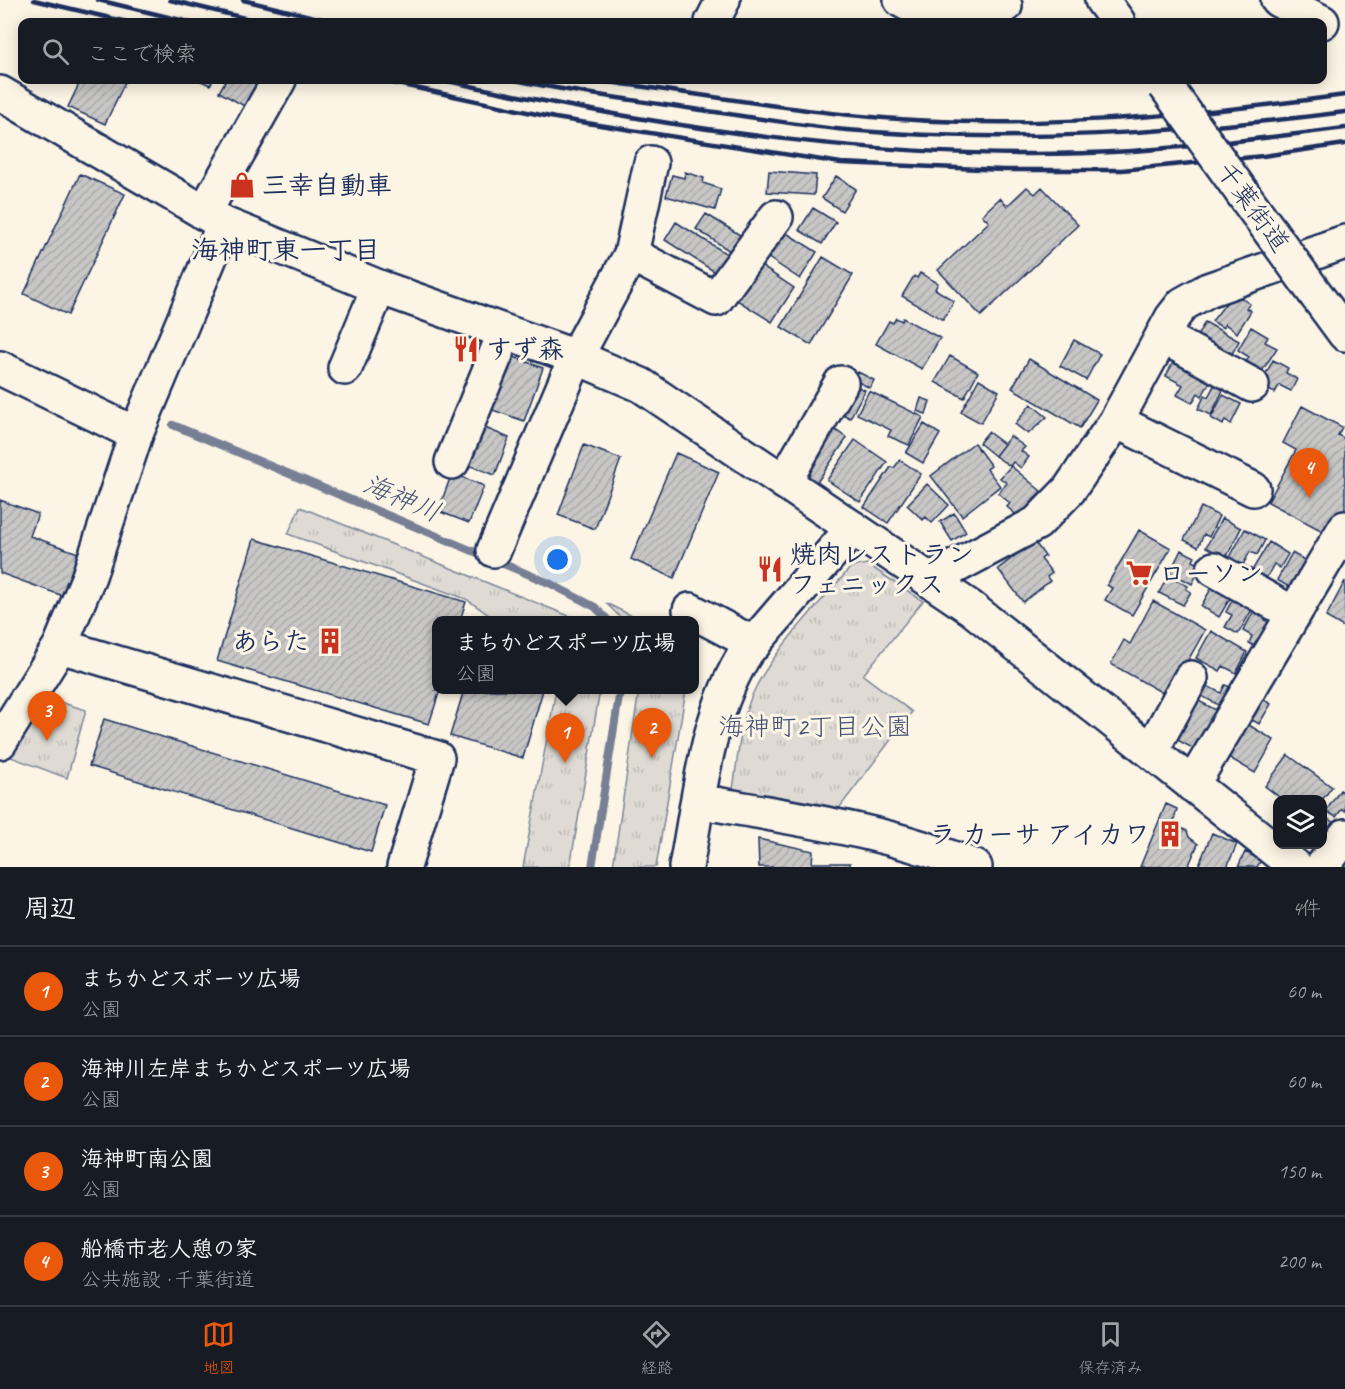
<!DOCTYPE html>
<html lang="ja">
<head>
<meta charset="utf-8">
<style>
  body { margin:0; font-family:Caveat,"Klee One",sans-serif; background:#20242c; color:#f1f3f6 }
  .controls { position:absolute; right:18px; bottom:18px; display:grid; overflow:hidden; border-radius:12px; box-shadow:0 3px 15px #0003 }
  .controls button { width:54px; height:54px; display:grid; place-items:center; padding:0; border:0; border-bottom:2px solid #363941; background:#171b24; color:#f1f3f6; font:30px sans-serif }
  .you { position:absolute; left:558px; top:560px; width:21px; height:21px; margin:-15px; border:4px solid #fff; border-radius:50%; background:#1a73e8; box-shadow:0 0 0 9px #1a73e833 }
  .badge { display:grid; place-items:center; width:39px; height:39px; border-radius:50%; background:#ea580c; color:#fff; font-size:20px; font-weight:700 }
  .pin { position:absolute; translate:-50% -50px; filter:drop-shadow(0 2px 3px #0008) }
  .pin::after { content:''; position:absolute; top:32px; width:21px; height:18px; background:inherit; clip-path:polygon(0 0,100% 0,50% 100%) }
  .popup { position:absolute; left:432px; top:616px; width:267px; height:78px; box-sizing:border-box; display:grid; place-content:center; border-radius:12px; background:#171b24; filter:drop-shadow(0 2px 4px #0005); font-size:20px; white-space:nowrap; color:#9ea1a6 }
  .popup b { font-size:22px; color:#f1f3f6 }
  .popup::after { content:''; position:absolute; left:50%; top:100%; margin-left:-12px; border:12px solid transparent; border-top-color:#171b24 }
  .list { margin:0; padding:0; list-style:none }
  h2 { display:flex; justify-content:space-between; align-items:center; height:78px; margin:0; padding:0 24px; font-size:26px }
  h2 small { font-size:20px; font-weight:400; color:#9ea1a6 }
  .list li { display:grid; grid-template-columns:39px 1fr auto; gap:18px; align-items:center; box-sizing:border-box; height:90px; padding:0 24px; border-top:2px solid #363941 }
  .list b { display:block; font-size:22px; white-space:nowrap }
  .list p { margin:0; font-size:20px; white-space:nowrap; color:#9ea1a6 }
  .list em { font-size:20px; font-style:normal; color:#9ea1a6 }
  .icon { flex:none; width:33px; height:33px; fill:none; stroke:currentColor; stroke-width:2; stroke-linecap:round; stroke-linejoin:round }
  .map { position:relative; flex:none; width:1345px; height:867px; overflow:hidden }
  .search { position:absolute; background:#171b24; box-shadow:0 3px 15px #0003; left:18px; right:18px; top:18px; height:66px; display:flex; align-items:center; gap:15px; box-sizing:border-box; padding:0 21px; border-radius:12px; color:#9ea1a6; font-size:22px }
  .sheet { height:438px; background:#171b24 }
  nav { display:flex; justify-content:space-around; align-items:center; box-sizing:border-box; height:84px; border-top:2px solid #363941; background:#171b24; font-size:16px; color:#9ea1a6 }
  nav a { display:grid; justify-items:center; gap:3px }
  nav .on { color:#ea580c }
  .map>svg:first-child { display:block }
  .park { fill:url(#park-tufts); stroke:#7d8599; stroke-width:1.5 }
  .lines { fill:none; stroke-linecap:round; stroke-linejoin:round }
  .stream { stroke:#767f94; stroke-width:8 }
  .building { fill:url(#building-hatch); stroke:#1b2f5e; stroke-width:1.5 }
  .minor-casing { stroke:#1b2f5e; stroke-width:38 }
  .highway-casing { stroke:#1b2f5e; stroke-width:38 }
  .minor { stroke:#fcf5e5; stroke-width:33 }
  .highway { stroke:#fcf5e5; stroke-width:33 }
  .rail { stroke:#1b2f5e; stroke-width:4.5 }
  .highway-bridge-casing { stroke:#1b2f5e; stroke-width:38; stroke-linecap:butt }
  .highway-bridge { stroke:#fcf5e5; stroke-width:33 }
  .labels { text-anchor:middle; dominant-baseline:central; stroke-width:6; stroke-linejoin:round; paint-order:stroke }
  .poi-label { font-size:26px; font-weight:bold; fill:#1b2f5e; stroke:#fcf5e5; text-anchor:start }
  .street-label { font-size:26px; fill:#1b2f5e; stroke:#fcf5e5 }
  .park-label { font-size:26px; fill:#425176; stroke:#fcf5e5 }
  .neighbourhood-label { font-size:27px; font-weight:bold; fill:#1b2f5e; stroke:#fcf5e5 }
  .water-label { font-size:27px; font-style:italic; fill:#485779; stroke:#fcf5e5 }
</style>
</head>
<body>
<div class="map">
<svg width="1345" height="867" viewBox="0 0 1345 867">
  <defs>
    <pattern id="park-tufts" width="24" height="20" patternUnits="userSpaceOnUse" patternTransform="scale(1.5)"><rect width="24" height="20" fill="#dfdbd4"/><path d="M3 7l-1-3M5 7V3M7 7l1-3M15 17l-1-3M17 17v-4M19 17l1-3" fill="none" stroke="#bfbcb8"/></pattern>
    <pattern id="building-hatch" width="6" height="6" patternUnits="userSpaceOnUse" patternTransform="scale(1.5)"><rect width="6" height="6" fill="#c8c7c6"/><path d="M-1 1l2-2M0 6l6-6M5 7l2-2" fill="none" stroke="#ababac"/></pattern>
  </defs>
  <rect width="100%" height="100%" fill="#fcf5e5"/>
  <filter id="ink" filterUnits="userSpaceOnUse"><feTurbulence type="fractalNoise" baseFrequency=".0167" numOctaves="2"/><feDisplacementMap in="SourceGraphic" scale="12" xChannelSelector="R" yChannelSelector="G"/><feConvolveMatrix kernelMatrix="1 2 1 2 8 2 1 2 1" color-interpolation-filters="sRGB"/></filter>
  <g filter="url(#ink)">
    <path class="park" d="M300,507l269,109 14,4h-87l-30,-21 -178,-65z
      M867,564l56,37 -60,74 49,37 -78,103 -102,-20c6,-33 7,-73 22,-104 18,-39 68,-90 97,-124z
      M606,603l34,17h-17z
      M556,690h44l-30,177h-47z
      M639,690h47l-30,177h-43z
      M46,698l40,12 -19,68 -59,-22z"/>
    <g class="lines">
      <path class="stream" d="M173,425l376,158 46,24 13,13
        M592,867l28,-177"/>
    </g>
    <path class="building" d="M81,80h45l-21,44 -37,-17z
      M199,80h14l-3,5z
      M226,80h33l3,2 -14,26 -29,-16z
      M769,171l47,4 -2,20 -47,-3z
      M685,172l19,6 -1,5 18,6 -6,21 -49,-14 6,-21 12,3z
      M80,174l45,20 -57,121 -44,-21z
      M836,176l20,13 -14,22 -20,-13z
      M1027,187l8,7 7,-7 36,38 -97,91 -43,-46 51,-48 -7,-7 18,-17 7,8z
      M813,208l23,14 -14,22 -23,-14z
      M706,214l34,21 -10,16 -34,-22z
      M676,222l54,34 -12,18 -53,-34z
      M780,229l37,23 -17,27 -36,-24z
      M823,257l30,18 -42,70 -30,-18z
      M752,260l42,28 -22,34 -43,-27z
      M920,273l18,10 -3,6 19,12 -11,19 -41,-24 12,-20 3,2z
      M1234,293l16,11 -4,4 5,3 -14,22 -12,-9 -2,4 -11,-7z
      M896,318l6,3 1,-3 37,20 -18,31 -46,-25 13,-23 4,2z
      M1205,322l34,19 -11,20 -34,-19z
      M1251,327l17,10 -3,5 12,6 -15,23 -16,-9 3,-5 -11,-7z
      M1074,340l26,14 -14,26 -26,-14z
      M506,354l37,14 -19,53 -37,-13z
      M1177,355l37,20 -12,21 -4,-3 -6,10 -15,-8 6,-10 -17,-9z
      M950,356l28,16 -14,26 -29,-16z
      M1029,359l68,41 -17,28 -68,-40z
      M1273,360l15,8 -2,5 11,6 -6,12 -12,-6 -4,8 -13,-6 -1,-4z
      M858,372l16,8 -4,8 -16,-8z
      M979,379l20,12 -18,32 -20,-11z
      M1217,380l9,4 -15,31 -13,-6 7,-14 3,2z
      M852,384l13,6 -15,28 -13,-7z
      M869,391l54,26 -14,28 -21,-9 3,-6 -34,-16z
      M1223,395l18,9 -10,20 -6,-4 -2,5 -12,-7z
      M921,398l9,3 -4,13 -9,-3z
      M1031,404l16,13 -19,17 -13,-10z
      M1302,406l40,21 -4,8 7,4v71l-2,4 -3,-2 -12,22 -60,-32 28,-52 -13,-7z
      M924,424l16,10 -17,29 -17,-10z
      M478,425l31,13 -14,37 -32,-12z
      M831,427l16,11 -31,46 -16,-11z
      M988,432l16,12 -9,12 -16,-13z
      M1010,436l15,11 -4,4 8,6 -8,11 -8,-6 -3,4 -15,-10z
      M855,440l32,22 -27,40 -33,-22z
      M974,443l17,23 -4,3 13,17 -38,30 -31,-40z
      M584,445l37,14 -26,70 -37,-14z
      M676,453l43,19 -45,106 -43,-19z
      M900,460l21,14 -33,49 -24,-16 27,-40 3,1z
      M1011,466l30,25 -22,26 -12,-10 3,-4 -12,-10 9,-10 -7,-5z
      M452,473l32,13 -15,37 -31,-12z
      M927,484l22,21 -17,18 -6,-6 -3,3 -16,-15z
      M0,500l38,14 -8,22 48,17 -15,43 -63,-23z
      M1201,507l18,9 -10,21 -5,-3 -6,13 -14,-7z
      M954,513l12,19 -14,9 -12,-19z
      M1222,518l19,10 -15,30 -20,-11z
      M1245,529l20,11 -8,15 -7,-3 -10,18 -13,-7z
      M1139,530l32,18 -39,67 -27,-15 7,-12 -5,-3z
      M254,539l212,63 -6,18h-24v70h4l-11,34 -212,-63z
      M1034,541l11,15 -4,3 11,14 -5,4 3,4 -27,21 -25,-33z
      M1269,542l19,12 -8,14 -6,-4 -10,18 -14,-8z
      M1181,550l14,7 -2,4 4,2 -2,4 5,2 -8,15 -22,-12z
      M1292,553l16,9 -12,29 -19,-11z
      M1168,576l20,10 -2,3 5,3 -8,13 -24,-12z
      M1345,581v47l-19,-11z
      M1214,584l18,11 -13,22 -18,-11z
      M1235,595l19,11 -16,28 -13,-7 7,-12 -6,-3z
      M1153,601l52,29 -37,66 -57,-32 13,-24 6,4z
      M1256,607l13,7 -4,6 9,6 -13,24 -12,-7 3,-7 -9,-5z
      M1211,631l36,21 -11,21 -13,-7 -3,5 -24,-13z
      M1248,655l8,5 -28,50 -32,-17 5,-10 20,10 4,-8 5,2z
      M450,690h93l-20,68 -73,-22 13,-43z
      M1256,695l15,9 -12,20 -15,-9z
      M1189,696l29,15 -20,40 -30,-16z
      M104,719l281,86 -14,47 -282,-86z
      M1242,721l32,19 -19,33 -32,-19z
      M1288,755l44,32 -10,13h-39l-18,-14z
      M1340,790l5,3v18l-3,-2 -6,8 -10,-6z
      M1166,804l11,5 -4,15 14,7 2,6 9,7 -10,23h-48z
      M1322,814l17,13 -17,17z
      M1212,833l25,11 -10,23h-29z
      M758,839l55,12 -1,12h38v4h-91z
      M1245,852l16,8 -4,7h-19z"/>
    <g class="lines">
      <g class="minor-casing">
        <path id="minor" d="M901,0l29,16 75,-10
          M1278,0l44,22
          M712,22l11,-22
          M0,93l224,131 155,63 197,70 65,28 330,223 325,259
          M204,213l75,-133
          M631,254l85,45 60,-82
          M1162,336l90,49
          M0,368l136,66
          M345,368l34,-81
          M1116,421l137,68
          M452,462l53,-130
          M784,482l57,-99
          M494,550l82,-193 55,-103 20,-91
          M1214,569l80,45
          M930,580l107,-57 32,-33 47,-69 56,-103 11,-14 25,-14 137,-48
          M690,610l64,34
          M60,646l377,112 -33,109
          M0,742l60,-96 29,-70 47,-142 88,-210
          M1151,751l40,-73
          M1192,785l153,-257
          M699,801c92,17 189,29 276,66
          M686,867c14,-73 20,-153 61,-216l106,-123
          M1322,867l23,-31"/>
      </g>
      <g class="highway-casing">
        <path id="highway" d="M1102,0l16,22
          M1243,194l27,37
          M1317,296l28,38"/>
      </g>
      <use href="#minor" class="minor"/>
      <use href="#highway" class="highway"/>
      <path class="rail" d="M34,0l93,22
        M98,0l91,22
        M170,0l91,22
        M243,0l92,22
        M379,80l176,38 286,45 163,7h118l141,-14 82,-12
        M443,80c222,49 461,85 689,71 71,-5 142,-14 213,-23
        M515,80c59,13 119,20 179,29 51,7 102,16 153,21 166,14 333,3 498,-18
        M593,80c86,11 171,26 257,35 162,17 334,2 495,-20"/>
      <g class="highway-bridge-casing">
        <path id="highway-bridge" d="M1165,85l78,109
          M1270,231l47,65"/>
      </g>
      <use href="#highway-bridge" class="highway-bridge"/>
    </g>
  </g>
  <defs>
    <g id="shop-bare" transform="scale(2.07)"><path d="M-5-2.5h2.3a2.7 3.5 0 0 1 5.4 0H5L5.5 6h-11ZM-1.5-2.5h3a1.5 2.3 0 0 0-3 0Z" fill="#c8321e" stroke="#fcf5e5" stroke-width="2.5" paint-order="stroke"/></g>
    <g id="restaurant-bare" transform="scale(2.07)"><path d="M-5-6h1v4h1v-4h1v4h1v-4h1v5L-1.5 .5V6h-2V.5L-5-1ZM5-6V6H3V1.5H1.5Q1.5-4 5-6Z" fill="#c8321e" stroke="#fcf5e5" stroke-width="2.5" paint-order="stroke"/></g>
    <g id="supermarket-bare" transform="scale(2.07)"><path d="M-6-5.5h2.5l.6 2H6L4.5 2H-2.5L-4.4-4H-6ZM-1.5 3.2a1.3 1.3 0 1 0 .1 0ZM3 3.2a1.3 1.3 0 1 0 .1 0Z" fill="#c8321e" stroke="#fcf5e5" stroke-width="2.5" paint-order="stroke"/></g>
    <g id="building-bare" transform="scale(2.07)"><path d="M-4-6H4V6H1V3H-1V6H-4ZM-2.5-4.3h1.7v1.8h-1.7ZM.8-4.3h1.7v1.8H.8ZM-2.5-1h1.7V.8h-1.7ZM.8-1h1.7V.8H.8Z" fill="#c8321e" stroke="#fcf5e5" stroke-width="2.5" paint-order="stroke"/></g>
  </defs>
  <g fill-rule="evenodd">
    <use href="#shop-bare" x="242" y="185"/>
    <use href="#restaurant-bare" x="466" y="349"/>
    <use href="#restaurant-bare" x="770" y="569"/>
    <use href="#supermarket-bare" x="1139" y="573"/>
    <use href="#building-bare" x="330" y="641"/>
    <use href="#building-bare" x="1170" y="834"/>
  </g>
  <g class="labels">
    <g class="poi-label">
      <text x="262" y="185">三幸自動車</text>
      <text x="486" y="349">すず森</text>
      <text x="790" y="554">焼肉レストラン<tspan x="790" dy="30">フェニックス</tspan></text>
      <text x="1159" y="573">ローソン</text>
      <text x="310" y="641" text-anchor="end">あらた</text>
      <text x="1150" y="834" text-anchor="end">ラ カーサ アイカワ</text>
    </g>
    <g class="street-label">
      <text transform="translate(1253 207) rotate(54)">千葉街道</text>
    </g>
    <g class="park-label">
      <text x="815" y="726">海神町2丁目公園</text>
    </g>
    <g class="neighbourhood-label">
      <text x="286" y="250">海神町東一丁目</text>
    </g>
    <g class="water-label">
      <text transform="translate(402 498) rotate(23)">海神川</text>
    </g>
  </g>
</svg>
<div class="controls">
<button><svg class="icon" aria-label="layers" viewBox="0 0 24 24"><path d="M12 4l9 5-9 5-9-5zM3 14l9 5 9-5"/></svg></button>
</div>
<div class="you"></div>
<div class="pin badge" style="left:565px;top:763px">1</div>
<div class="popup"><b>まちかどスポーツ広場</b>公園</div>
<div class="pin badge" style="left:652px;top:758px">2</div>
<div class="pin badge" style="left:47px;top:741px">3</div>
<div class="pin badge" style="left:1309px;top:498px">4</div>
<div class="search"><svg class="icon" aria-label="search" viewBox="0 0 24 24"><circle cx="10" cy="10" r="6"/><path d="M15 15l6 6"/></svg>ここで検索</div>
</div>
<section class="sheet">
<h2>周辺<small>4件</small></h2>
<ul class="list">
<li><span class="badge">1</span><div><b>まちかどスポーツ広場</b><p>公園</p></div><em>60 m</em></li>
<li><span class="badge">2</span><div><b>海神川左岸まちかどスポーツ広場</b><p>公園</p></div><em>60 m</em></li>
<li><span class="badge">3</span><div><b>海神町南公園</b><p>公園</p></div><em>150 m</em></li>
<li><span class="badge">4</span><div><b>船橋市老人憩の家</b><p>公共施設 · 千葉街道</p></div><em>200 m</em></li>
</ul>
</section>
<nav>
<a class="on"><svg class="icon" aria-label="map" viewBox="0 0 24 24"><path d="M3 6l6-2 6 2 6-2v14l-6 2-6-2-6 2zM9 4v14M15 6v14"/></svg>地図</a>
<a><svg class="icon" aria-label="directions" viewBox="0 0 24 24"><path d="M12 3l9 9-9 9-9-9zM9 14v-3h6M13 9l2 2-2 2"/></svg>経路</a>
<a><svg class="icon" aria-label="saved" viewBox="0 0 24 24"><path d="M7 4h10v16l-5-4-5 4z"/></svg>保存済み</a>
</nav>
</body>
</html>
